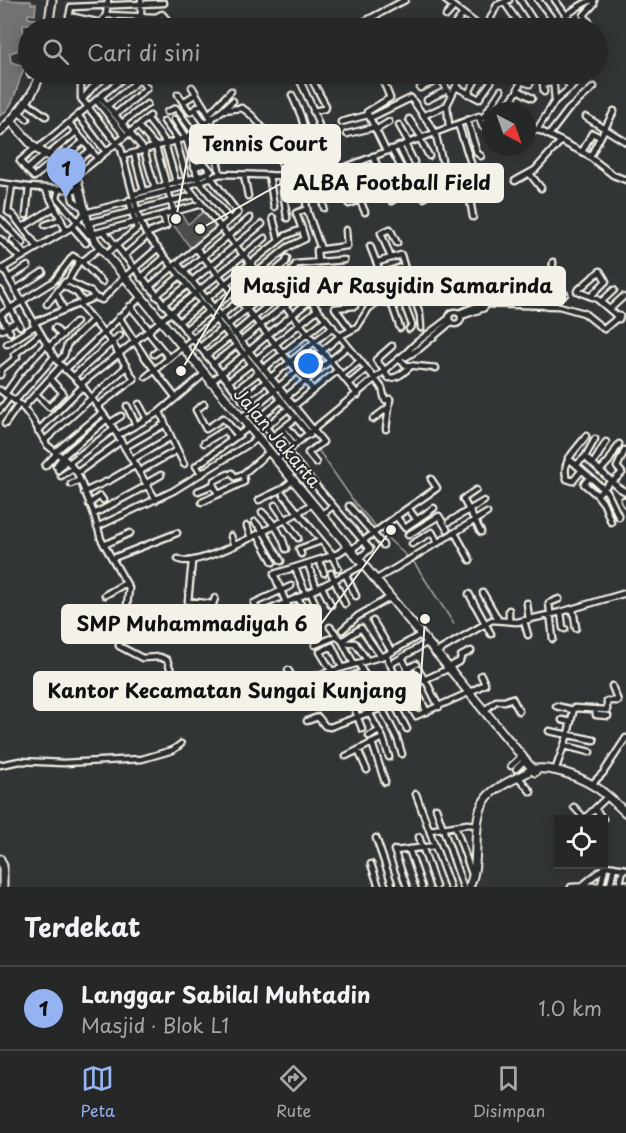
<!DOCTYPE html>
<html lang="id">
<head>
<meta charset="utf-8">
<style>
  body { margin:0; font-family:"Playpen Sans",sans-serif; background:#2e3030; color:#f1f3f6 }
  .controls { position:absolute; right:18px; bottom:18px; display:grid; overflow:hidden; border-radius:0px; box-shadow:0 3px 15px #0003 }
  .controls button { width:54px; height:54px; display:grid; place-items:center; padding:0; border:0; border-bottom:2px solid #424445; background:#262828; color:#f1f3f6; font:30px sans-serif }
  .compass { position:absolute; left:482px; top:102px; width:54px; height:54px; border-radius:50%; background:#262828; box-shadow:0 3px 15px #0003; rotate:139deg }
  .you { position:absolute; left:309px; top:364px; width:21px; height:21px; margin:-15px; border:4px solid #fff; border-radius:50%; background:#1a73e8; box-shadow:0 0 0 9px #1a73e833 }
  .badge { display:grid; place-items:center; width:39px; height:39px; border-radius:50%; background:#95b2f1; color:#111; font-size:20px; font-weight:700 }
  .pin { position:absolute; translate:-50% -50px; filter:drop-shadow(0 2px 3px #0008) }
  .pin::after { content:''; position:absolute; top:32px; width:21px; height:18px; background:inherit; clip-path:polygon(0 0,100% 0,50% 100%) }
  .list { margin:0; padding:0; list-style:none }
  h2 { display:flex; justify-content:space-between; align-items:center; height:78px; margin:0; padding:0 24px; font-size:26px }
  h2 small { font-size:20px; font-weight:400; color:#a4a6a8 }
  .list li { display:grid; grid-template-columns:39px 1fr auto; gap:18px; align-items:center; box-sizing:border-box; height:84px; padding:0 24px; border-top:2px solid #424445 }
  .list b { display:block; font-size:22px; white-space:nowrap }
  .list p { margin:0; font-size:20px; white-space:nowrap; color:#a4a6a8 }
  .list em { font-size:20px; font-style:normal; color:#a4a6a8 }
  .icon { flex:none; width:33px; height:33px; fill:none; stroke:currentColor; stroke-width:2; stroke-linecap:round; stroke-linejoin:round }
  .map { position:relative; flex:none; width:626px; height:887px; overflow:hidden }
  .search { position:absolute; background:#262828; box-shadow:0 3px 15px #0003; left:18px; right:18px; top:18px; height:66px; display:flex; align-items:center; gap:15px; box-sizing:border-box; padding:0 21px; border-radius:33px; color:#a4a6a8; font-size:22px }
  .sheet { height:162px; background:#262828 }
  nav { display:flex; justify-content:space-around; align-items:center; box-sizing:border-box; height:84px; border-top:2px solid #424445; background:#262828; font-size:16px; color:#a4a6a8 }
  nav a { display:grid; justify-items:center; gap:3px }
  nav .on { color:#95b2f1 }
  .map>svg:first-child { display:block }
  .green { fill:#4b4d4c; stroke:#a09f9a; stroke-width:1.5 }
  .water { fill:#727370; stroke:#a6a5a0; stroke-width:1.5 }
  .lines { fill:none; stroke-linecap:round; stroke-linejoin:round }
  .stream { stroke:#a6a5a0; stroke-width:1.5 }
  .minor-casing { stroke:#f4f1e8; stroke-width:9 }
  .major-casing { stroke:#f4f1e8; stroke-width:11 }
  .minor { stroke:#2a2d2e; stroke-width:4.5 }
  .major { stroke:#2a2d2e; stroke-width:7 }
  .labels { text-anchor:middle; dominant-baseline:central; stroke-width:4.5; stroke-linejoin:round; paint-order:stroke }
  .street-label { font-size:18px; fill:#f4f1e8; stroke:#2a2d2e }
  .leader { fill:none; stroke:#f4f1e8; stroke-width:2 }
  .callout-dot { fill:#f4f1e8; stroke:#2a2d2e; stroke-width:2 }
  .callout { fill:#f4f1e8; stroke:#f4f1e8; stroke-width:2 }
  .callout-label { font-size:20px; text-anchor:middle; font-weight:bold; fill:#111 }
</style>
</head>
<body>
<div class="map">
<svg width="626" height="887" viewBox="0 0 626 887">
  <rect width="100%" height="100%" fill="#323535"/>
  <filter id="ink" filterUnits="userSpaceOnUse"><feTurbulence type="fractalNoise" baseFrequency=".0167" numOctaves="2"/><feDisplacementMap in="SourceGraphic" scale="12" xChannelSelector="R" yChannelSelector="G"/><feConvolveMatrix kernelMatrix="1 2 1 2 8 2 1 2 1" color-interpolation-filters="sRGB"/></filter>
  <g filter="url(#ink)">
    <path class="green" d="M206,210l15,17 -28,24 -28,-37 14,-3 9,13z"/>
    <path class="water" d="M0,0l31,1v3h5l-1,11 -7,-1v4l8,1 1,5h-14l1,14 4,3v6l-18,6 1,9 13,4v3c-8,17 -8,37 -24,47z"/>
    <g class="lines">
      <path class="stream" d="M311,445l8,6 36,52 22,25
        M380,531l35,33 39,60"/>
      <g class="minor-casing">
        <path id="minor" d="M141,0v17
          M445,0l37,28
          M520,0l18,28
          M538,0l16,21
          M555,0l11,15c10,-6 15,-11 26,-15
          M504,2l18,26
          M106,15l50,2 6,-3 6,7 -8,7
          M69,16l32,7
          M446,16l8,-9
          M589,22l-5,-7 10,-11v-4
          M573,26l13,-7
          M67,28l4,-21 93,-4
          M78,28l1,-5
          M97,28l9,-13 2,-15
          M146,28l1,-2 -3,-3 4,-6
          M352,28l53,-28
          M452,28l11,-14
          M486,28l11,-23 12,-5
          M30,74h5
          M81,74v24l40,51 19,72 6,13 164,201
          M128,74l-28,23 44,53 11,38
          M297,74l16,35 22,62
          M428,74l4,9
          M462,74l13,7 -7,13
          M553,75l2,26
          M562,75l9,13
          M312,80l14,26 -2,3 -11,2
          M384,83l6,15 -23,14 19,39
          M192,87l20,33
          M456,87l23,12 12,-17 2,-8
          M420,88l21,-9 10,17
          M518,90l14,8
          M544,92l-1,-8 10,-1
          M178,94l5,8
          M196,94l-13,8 7,10 12,-8
          M292,95l9,21 17,59
          M82,100l10,-12 17,-14
          M96,100l29,36
          M427,100l20,-10
          M25,101l21,15
          M107,106l32,-26
          M195,109l11,16
          M224,109l9,-8
          M18,111l9,8
          M503,111l14,-19 4,-11 9,3
          M167,112l9,-4 18,25
          M209,114l22,-23
          M78,115l28,37
          M115,115l32,-27 -13,-14
          M423,116l24,-11
          M479,116l3,10
          M484,116l17,-26
          M586,117l40,25
          M147,118l17,22 12,42
          M370,118l41,-20 24,34 7,28
          M174,119l12,19 13,43 31,39
          M409,119l13,19
          M467,120l10,33 4,3
          M164,121l14,19
          M341,122l27,-7
          M69,123l29,36
          M122,123l25,-19
          M458,124l15,45v22l-3,9 3,17
          M399,125l10,18
          M138,126l18,21 18,65
          M449,127l-2,-22 15,-31
          M527,128l14,3 45,23 27,21 13,5
          M376,130l13,-8
          M537,130l18,-29 27,-23h7v-4
          M347,134l28,-7
          M549,135l19,-25 26,-23
          M420,139l9,17
          M176,141l11,38
          M405,144l9,18
          M399,146l25,52
          M391,149l11,20
          M36,150l64,-53
          M582,152l10,-19 8,4
          M134,153l10,38
          M44,155l-17,15 7,7 21,-17
          M48,155l28,-23
          M123,156l63,-18 37,-28 19,-2c23,14 34,44 45,67
          M373,156l19,45
          M590,157l24,-46
          M294,159l3,16
          M217,160l3,14
          M58,162l26,-21
          M346,167l19,45
          M68,168l23,-18
          M27,170l-7,-9 14,-12
          M333,172l8,27
          M530,174l11,14
          M244,175l4,21
          M269,175l5,32
          M281,175l6,43
          M316,175l8,33
          M76,176l74,-60
          M301,176l7,37 13,36
          M515,181l20,-11 26,-29
          M0,183l29,4 51,3
          M12,185l-4,27 5,3 24,31
          M187,186l171,209
          M45,188l21,42
          M59,189l-2,9 32,37 113,-31
          M71,190l2,10 9,7
          M314,190l15,-3
          M134,194l63,-17 14,-6 -6,-7 -11,3
          M349,204l10,-4
          M26,215l3,-28
          M273,218l6,23
          M0,219l23,24
          M88,223l106,-28
          M45,225l16,-6
          M23,227l32,-20
          M72,227l14,16
          M104,231l183,222
          M146,234l20,-8 -3,-11
          M0,239l19,18
          M13,240l12,14
          M196,248l117,142
          M106,254l31,-25 -8,-29
          M124,256l20,-17
          M391,258l-10,-25 9,-4 7,14
          M82,262l17,-14
          M318,262l-1,-12 30,-4 -1,-16
          M378,262l23,-7 6,21 -21,8
          M177,263l117,143 44,-36
          M3,268l53,92 25,24 29,39 46,77
          M0,270l72,-43 13,-14 102,-27 33,-12 81,2 32,-4 143,-55 15,1
          M184,272l66,-54
          M382,274l22,-8
          M9,278l19,-12
          M141,278l24,-21
          M68,281l23,11 4,5
          M192,281l70,-57
          M62,285l15,8 6,9
          M149,287l89,-74 -28,-37
          M0,290l20,36
          M15,290l28,-18
          M56,293l8,17
          M551,293l14,1
          M156,296l24,-20
          M591,296l15,-15 -6,-10 -23,20 20,8 19,16
          M414,297l6,18 1,13
          M206,299l79,-63 17,-7 -6,-16 11,-4
          M310,300l66,80 6,8 3,12 5,-1 -4,30
          M378,300l14,5 22,-8 -3,-10 -22,7
          M403,301l9,24 -3,4
          M601,302l13,-12
          M47,304l18,-22 3,-1 12,-21
          M79,304l34,40 21,35 -36,27
          M163,304l25,-19
          M392,305l8,23
          M550,305l3,-43
          M130,306l20,25
          M213,308l75,-61 17,-8 -3,-10
          M610,309l13,-12
          M449 318a6 6 0 1 1 12 0a6 6 0 1 1-12 0Z
          M459,313l23,-9 77,2 25,7 20,16 12,-10
          M0,314l10,18
          M0,315l54,-34 19,-25 9,6 20,20
          M616,315l4,1 -1,3h-3z
          M461,316l23,-8 2,-3
          M119,317l27,42 30,39
          M179,322l23,-19
          M33,323l62,-26 7,3 18,-19 38,-33
          M228,325l63,-53 5,-8 48,-4
          M0,328l2,2 15,-9
          M55,328l6,7
          M185,330l24,-19
          M148,332l21,26
          M234,334l69,-58 31,2 20,-4 2,19
          M241,341l67,-54 20,4 28,2 -1,13 -20,2 16,22
          M7,344l28,-18
          M48,348l28,-26
          M199,348l24,-20
          M154,354l7,-5
          M14,355l26,-21
          M206,356l24,-19
          M406,357l13,-8 32,-27
          M399,359l7,6 30,3
          M256,360l62,-51
          M58,362l6,-7 3,-10 26,-25
          M213,364l24,-19
          M263,369l63,-50
          M65,370l75,-72
          M386,372l-10,-12 16,-14
          M385,373l4,5c10,0 15,-6 22,-12
          M0,375l2,-6 15,-12 -1,-3
          M342,375l18,-14
          M74,376l46,-41
          M146,377l140,-115 1,-4
          M270,378l63,-51
          M228,382l23,-18
          M210,383l104,-86
          M81,384l184,-146
          M349,384l18,-15
          M0,390l22,16 10,13 15,26 22,18 8,10 16,38 8,28 28,49 -3,26 -7,23v9l23,12 18,-1 7,3 12,32
          M235,391l23,-18
          M5,394l15,-21 26,-28
          M36,394l13,13 14,-14 -13,-14
          M286,397l62,-51
          M242,400l23,-18
          M15,401l39,-44
          M139,404l8,15
          M204,404l-8,6 10,19 17,-11 14,16
          M127,406l9,19
          M294,406l29,36 -15,11 8,10
          M23,408l38,-42
          M0,410l10,-13
          M242,417l98,-81 17,-9 12,-19 20,-14 -19,-48
          M259,419l22,-19
          M373,419l16,-12
          M110,423l11,-7
          M5,424l14,-20
          M286,426l13,15
          M266,427l22,-18
          M282,429l12,16
          M38,431l45,-45
          M118,435l40,-22 45,-38
          M273,436l22,-17
          M171,437l13,27
          M44,441l83,-75
          M204,443l21,-13 6,8
          M125,447l40,-23
          M55,452l47,-39
          M288,453l82,96 -11,9
          M62,457l45,-38
          M585,457l34,31 7,4
          M568,458l39,34 12,25
          M133,459l38,-22 -11,-25
          M275,461l131,-108 10,-10 33,-25
          M69,463l45,-34
          M593,464l13,-22
          M576,465l9,-8 10,-18
          M45,466l12,-13
          M56,466l6,-8
          M58,470l8,-10
          M582,470l-9,11 -6,-2c-7,-18 10,-29 19,-43
          M140,471l37,-21
          M600,471l9,-10 10,-17
          M77,473l44,-32
          M232,473l3,4 8,-3
          M202,474l-6,-8 52,-38
          M61,476l12,-8
          M590,477l-6,7 13,11 14,-14
          M612,482l10,-9 -5,-6 8,-17
          M147,483l14,-8
          M71,484l9,-4
          M476,490l-13,9 18,33
          M198,491l15,-6
          M84,492l26,-12 26,-15
          M218,493l-5,-8 1,-4 14,-7
          M283,494l50,61
          M597,495l7,9 7,18
          M259,500l23,-11 10,-8
          M624,500l2,4
          M202,502l42,-20 -1,-8 26,-22
          M89,504l11,-8 3,4
          M275,505l23,33
          M349,506l34,39
          M262,512c11,10 20,22 24,37
          M94,514l54,-29
          M323,514l10,-8
          M396,516l9,12 29,-20
          M417,520l-9,-12 29,-20 -6,-9
          M255,522l9,10 17,29
          M449,522l35,-21
          M247,526l4,12
          M97,527l76,-36 84,-52
          M455,533l15,27
          M258,535l15,27
          M408,535l31,-19 8,13
          M231,536l3,10
          M412,544l20,-12 6,11
          M104,545l26,-12
          M352,549l56,-41
          M301,554l-2,-5 22,-8
          M332,556l6,12
          M113,558l64,-25
          M178,559c17,13 115,-43 134,-55
          M319,560l5,13
          M192,562l-4,39 25,3 2,-6
          M308,564l9,25
          M295,568l11,26
          M331,573l14,31
          M346,575l10,21
          M377,579l110,-66
          M322,587l9,18
          M483,593l15,26
          M469,594l22,40
          M105,595l21,-12
          M298,597l8,19
          M527,603l2,17
          M573,609l3,19
          M509,610v11
          M561,612l2,16 2,1
          M305,613l12,-6 -7,-15
          M259,614l-5,-11 37,-17
          M125,616h42l22,-4 9,2 15,-2 6,3 6,8 8,-2
          M293,619l-19,-45 63,-20 12,-8
          M373,621l19,31
          M524,621l4,14
          M330,627l12,14 12,23
          M342,630l16,-14 31,-18
          M242,631l8,-5 -2,-7 58,-25 56,-28
          M553,639l-4,-36 10,-4
          M342,641l19,-13 20,29
          M343,643h12l12,17
          M315,645l22,-9
          M435,653l57,-33 25,2 44,-10 65,-19
          M402,658l9,17
          M358,663l19,33
          M391,664l35,-21
          M449,667l11,-6 1,-5 10,-5
          M407,669l9,-5
          M418,669l6,10
          M288,670l6,10 4,1 88,-26 34,-20
          M331,670l-11,-18 12,-6 10,21
          M344,679l19,-7
          M425,679l14,28
          M413,684l14,28
          M371,685l24,-11
          M348,691l14,38
          M402,692l14,24 52,-23
          M470,692l15,-8 -4,-9
          M319,700l41,-12 9,26
          M392,700l15,29
          M365,702l34,-18 -13,-29
          M556,706l17,4
          M382,708l15,30 5,16
          M595,709l1,6 12,1
          M485,710l11,-9h9l7,-3 7,13
          M370,714l13,24 -11,5 13,39
          M562,720l9,2
          M307,721l11,-4 7,9 5,1 52,-19 26,-21 40,-18
          M549,731l45,9
          M369,736l10,-5
          M383,738l6,19
          M565,746l25,6
          M358,750l9,20
          M346,756l26,-13
          M0,765l20,-4 43,2 79,-4 31,-9 8,-6
          M511,766l10,-9
          M516,769l8,-8
          M555,771l13,-37 6,-26 33,2v-9h11l-6,-15
          M520,779l11,13
          M591,785l12,-12 23,-35
          M416,794l34,93
          M574,807l12,13
          M436,808l27,79
          M595,809l8,10
          M583,820l23,-22
          M455,826l17,48
          M430,830l37,-6 11,1
          M419,837l17,50
          M376,838l17,49
          M409,849l13,38
          M394,850l13,37
          M395,851l40,-5
          M371,864l8,23
          M620,884l3,-15
          M583,885l23,-19 20,3
          M601,885l4,-18
          M610,885l4,-18
          M571,887l55,-3"/>
      </g>
      <g class="major-casing">
        <path id="major" d="M48,28l4,-28
          M11,121l23,26 34,21 8,8 12,47 7,18 440,531
          M0,132c16,-16 35,-37 40,-58
          M0,859l3,7v21
          M469,887c14,-27 -2,-73 22,-94 11,-9 27,-15 40,-23 18,-5 47,6 63,16 12,7 22,18 32,27"/>
      </g>
      <use href="#minor" class="minor"/>
      <use href="#major" class="major"/>
    </g>
  </g>
  <g class="labels">
    <g class="street-label">
      <text transform="translate(278 437) rotate(50)">Jalan Jakarta</text>
    </g>
  </g>
  <path class="leader" d="M176 219L190 144M200 229L282 183M181 371L232 286M391 530L321 624M425 619L420 691"/>
  <g class="callout-dot">
    <circle cx="176" cy="219" r="6"/>
    <circle cx="200" cy="229" r="6"/>
    <circle cx="181" cy="371" r="6"/>
    <circle cx="391" cy="530" r="6"/>
    <circle cx="425" cy="619" r="6"/>
  </g>
  <g class="callout">
    <rect x="190" y="125" width="150" height="38" rx="6"/>
    <rect x="282" y="164" width="221" height="38" rx="6"/>
    <rect x="232" y="267" width="333" height="38" rx="6"/>
    <rect x="62" y="605" width="259" height="38" rx="6"/>
    <rect x="34" y="672" width="386" height="38" rx="6"/>
  </g>
  <g class="callout-label">
    <text x="265" y="151">Tennis Court</text>
    <text x="392" y="190">ALBA Football Field</text>
    <text x="398" y="293">Masjid Ar Rasyidin Samarinda</text>
    <text x="192" y="631">SMP Muhammadiyah 6</text>
    <text x="227" y="698">Kantor Kecamatan Sungai Kunjang</text>
  </g>
</svg>
<div class="controls">
<button><svg class="icon" aria-label="locate" viewBox="0 0 24 24"><circle cx="12" cy="12" r="6"/><path d="M12 2v4M12 18v4M2 12h4M18 12h4"/></svg></button>
</div>
<svg class="compass" viewBox="-18 -18 36 36"><path d="M0-13l5 13h-10z" fill="#e53935"/><path d="M0 13l5-13h-10z" fill="#a4a6a8"/></svg>
<div class="you"></div>
<div class="pin badge" style="left:66px;top:198px">1</div>
<div class="search"><svg class="icon" aria-label="search" viewBox="0 0 24 24"><circle cx="10" cy="10" r="6"/><path d="M15 15l6 6"/></svg>Cari di sini</div>
</div>
<section class="sheet">
<h2>Terdekat<small></small></h2>
<ul class="list">
<li><span class="badge">1</span><div><b>Langgar Sabilal Muhtadin</b><p>Masjid · Blok L1</p></div><em>1.0 km</em></li>
</ul>
</section>
<nav>
<a class="on"><svg class="icon" aria-label="map" viewBox="0 0 24 24"><path d="M3 6l6-2 6 2 6-2v14l-6 2-6-2-6 2zM9 4v14M15 6v14"/></svg>Peta</a>
<a><svg class="icon" aria-label="directions" viewBox="0 0 24 24"><path d="M12 3l9 9-9 9-9-9zM9 14v-3h6M13 9l2 2-2 2"/></svg>Rute</a>
<a><svg class="icon" aria-label="saved" viewBox="0 0 24 24"><path d="M7 4h10v16l-5-4-5 4z"/></svg>Disimpan</a>
</nav>
</body>
</html>
